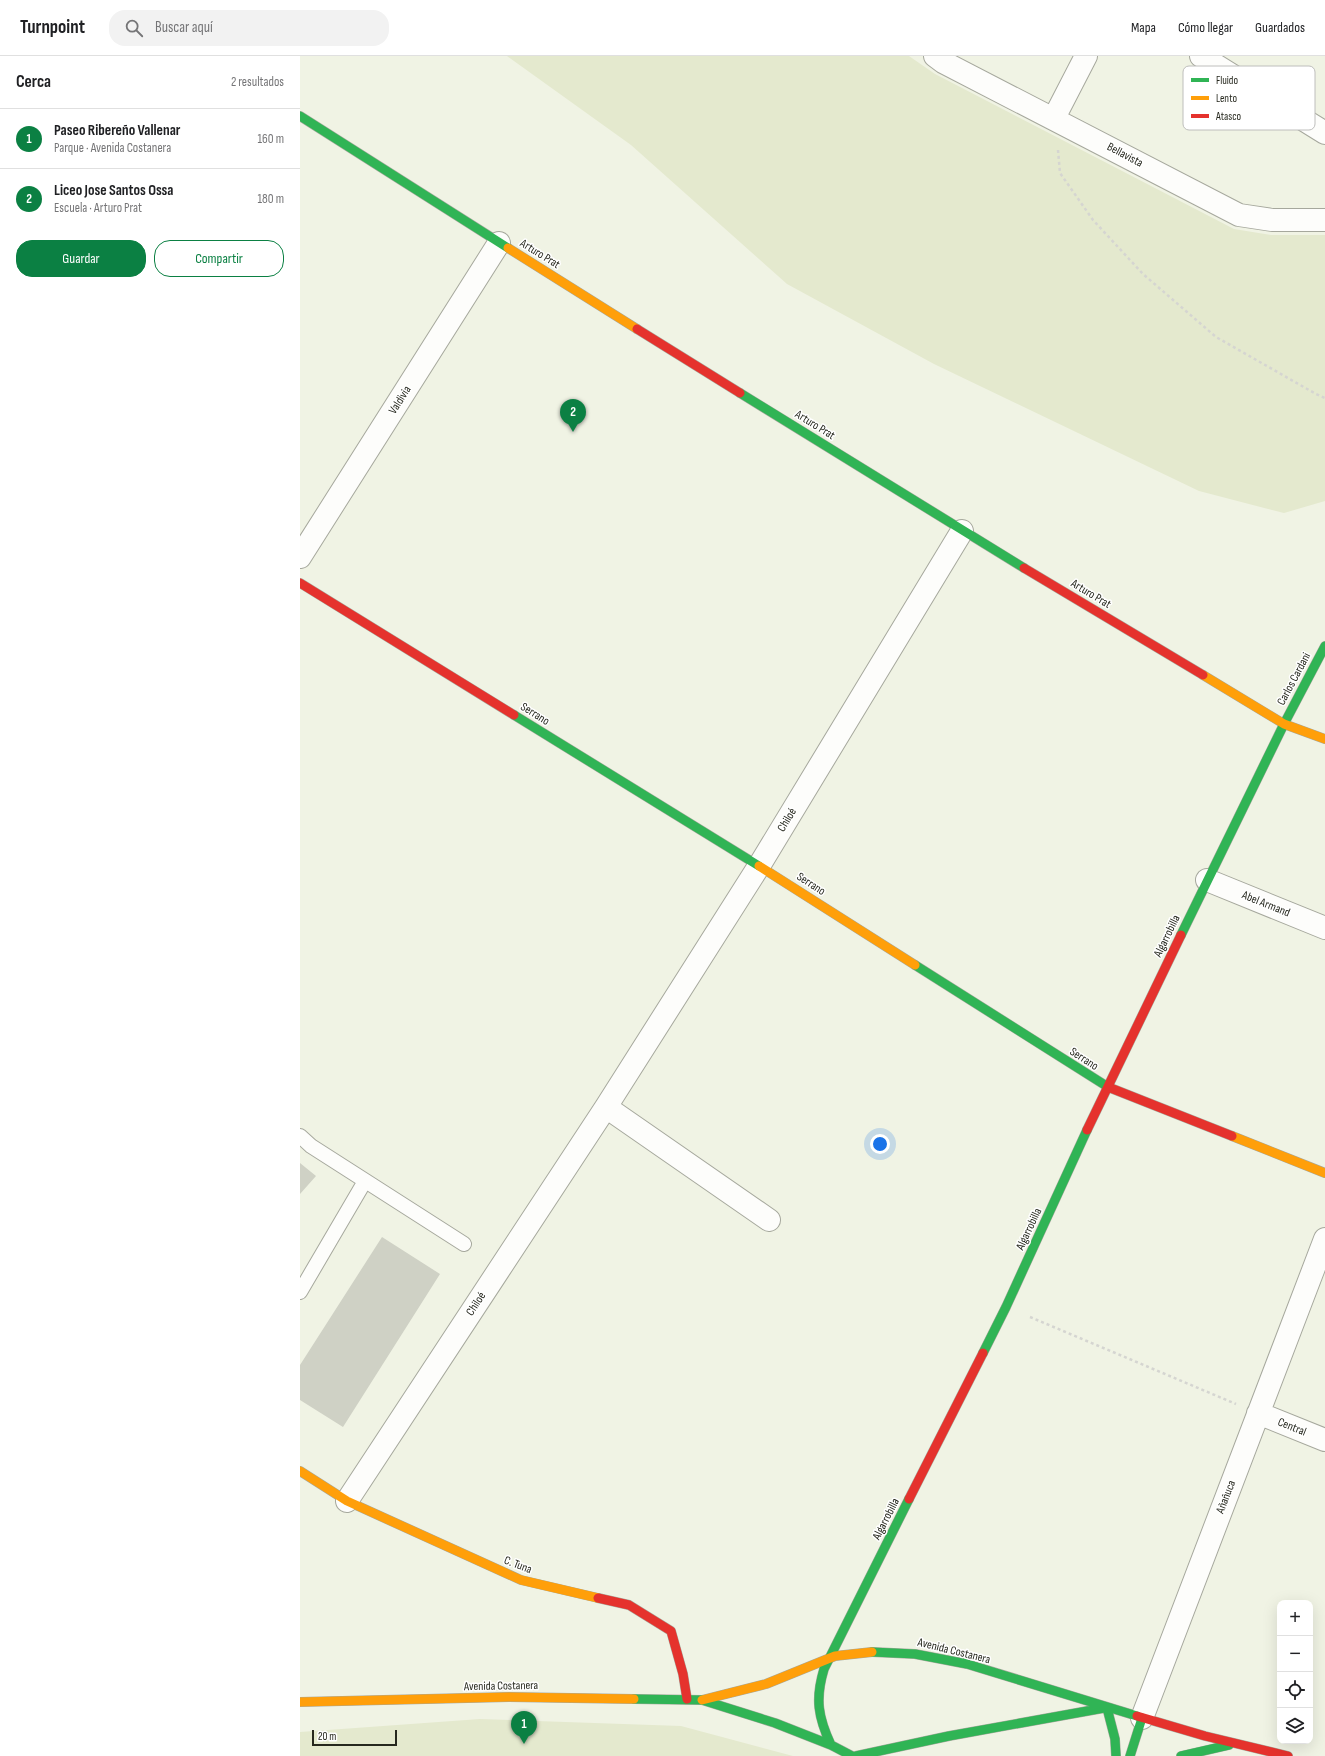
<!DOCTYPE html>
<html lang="es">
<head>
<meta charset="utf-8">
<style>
  body { margin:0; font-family:"Sofia Sans Condensed",sans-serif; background:#f2f2f2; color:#202124 }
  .controls { position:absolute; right:12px; bottom:12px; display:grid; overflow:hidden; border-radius:8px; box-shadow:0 4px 16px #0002 }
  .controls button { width:36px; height:36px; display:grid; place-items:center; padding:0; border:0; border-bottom:1px solid #e0e0e0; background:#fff; color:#202124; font:20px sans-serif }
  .scale { position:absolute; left:12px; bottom:10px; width:85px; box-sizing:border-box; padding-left:4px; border:2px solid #26281e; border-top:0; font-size:11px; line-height:14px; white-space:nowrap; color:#26281e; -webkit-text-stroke:3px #fff; paint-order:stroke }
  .you { position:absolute; left:580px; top:1088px; width:14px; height:14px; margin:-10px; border:3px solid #fff; border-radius:50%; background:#1a73e8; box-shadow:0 0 0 6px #1a73e833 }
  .badge { display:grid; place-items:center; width:26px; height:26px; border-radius:50%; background:#0b8043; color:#fff; font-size:13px; font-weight:700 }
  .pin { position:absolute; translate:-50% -33px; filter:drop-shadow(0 1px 2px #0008) }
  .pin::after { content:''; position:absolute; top:21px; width:14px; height:12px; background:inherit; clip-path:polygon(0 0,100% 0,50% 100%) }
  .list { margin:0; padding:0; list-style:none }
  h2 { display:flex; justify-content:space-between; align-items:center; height:52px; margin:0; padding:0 16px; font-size:17px }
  h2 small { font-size:13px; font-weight:400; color:#757577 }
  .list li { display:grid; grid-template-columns:26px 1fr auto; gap:12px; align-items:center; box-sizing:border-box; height:60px; padding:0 16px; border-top:1px solid #e0e0e0 }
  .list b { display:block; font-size:15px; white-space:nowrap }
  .list p { margin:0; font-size:13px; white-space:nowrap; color:#757577 }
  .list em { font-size:13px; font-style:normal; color:#757577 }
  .actions { display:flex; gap:8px; padding:12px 16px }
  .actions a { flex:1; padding:9px 0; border:1px solid #0b8043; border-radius:16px; text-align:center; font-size:14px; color:#0b8043 }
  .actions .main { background:#0b8043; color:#fff }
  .icon { flex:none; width:22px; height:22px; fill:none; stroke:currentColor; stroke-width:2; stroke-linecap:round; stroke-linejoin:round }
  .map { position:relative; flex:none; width:1025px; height:1700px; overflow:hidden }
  header { display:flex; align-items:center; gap:24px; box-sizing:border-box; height:56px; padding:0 20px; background:#fff; border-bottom:1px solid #e0e0e0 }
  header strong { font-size:19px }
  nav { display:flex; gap:22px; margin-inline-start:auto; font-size:14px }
  .search { width:280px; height:36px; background:#f2f2f2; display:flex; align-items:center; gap:10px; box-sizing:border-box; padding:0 14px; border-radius:16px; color:#757577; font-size:15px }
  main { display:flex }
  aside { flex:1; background:#fff }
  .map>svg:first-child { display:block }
  .green { fill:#e4e9ce }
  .building { fill:#cfd1c5 }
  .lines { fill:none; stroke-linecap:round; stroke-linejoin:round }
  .lane-casing { stroke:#a6a89d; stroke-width:16 }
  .street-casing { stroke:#a6a89d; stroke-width:24 }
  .fast-casing { stroke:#a6a89d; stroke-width:10 }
  .slow-casing { stroke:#a6a89d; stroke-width:10 }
  .jam-casing { stroke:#a6a89d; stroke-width:10 }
  .path { stroke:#d5d5d1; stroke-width:2.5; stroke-dasharray:3 3; stroke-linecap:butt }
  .lane { stroke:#fdfdfb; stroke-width:14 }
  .street { stroke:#fdfdfb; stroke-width:22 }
  .fast { stroke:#30b455; stroke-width:9 }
  .slow { stroke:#ff9f0a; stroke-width:9 }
  .jam { stroke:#e5322d; stroke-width:9 }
  .labels { text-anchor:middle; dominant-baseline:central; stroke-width:3; stroke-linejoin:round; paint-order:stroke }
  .street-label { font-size:12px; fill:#26281e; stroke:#fff }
  .key { fill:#fff; stroke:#bebebc; stroke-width:1 }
  .key-label { font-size:11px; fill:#26281e }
</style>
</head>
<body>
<header>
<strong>Turnpoint</strong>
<div class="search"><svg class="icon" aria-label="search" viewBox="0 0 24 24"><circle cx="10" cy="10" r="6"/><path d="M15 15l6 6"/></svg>Buscar aquí</div>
<nav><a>Mapa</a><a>Cómo llegar</a><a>Guardados</a></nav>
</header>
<main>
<aside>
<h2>Cerca<small>2 resultados</small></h2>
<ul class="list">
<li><span class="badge">1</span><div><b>Paseo Ribereño Vallenar</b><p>Parque · Avenida Costanera</p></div><em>160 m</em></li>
<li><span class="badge">2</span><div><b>Liceo Jose Santos Ossa</b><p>Escuela · Arturo Prat</p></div><em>180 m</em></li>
</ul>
<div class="actions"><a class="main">Guardar</a><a>Compartir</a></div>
</aside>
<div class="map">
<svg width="1025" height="1700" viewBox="0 0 1025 1700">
  <rect width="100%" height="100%" fill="#f0f3e4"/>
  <path class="green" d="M207,0h402l26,18 299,155 37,6h54v266l-41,12 -85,-22 -265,-127 -147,-80 -156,-139z
    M180,1663l201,7 112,30h-493v-24z"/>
  <path class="building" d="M0,1107l16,13 -16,18z
    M82,1181l58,37 -97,153 -43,-27v-35z"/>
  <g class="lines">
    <g class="lane-casing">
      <path id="lane" d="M0,1080l11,10 153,98
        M0,1236l65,-111"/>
    </g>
    <g class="street-casing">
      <path id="street" d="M635,0l8,6 296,153 33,5h53
        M901,0l124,77
        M754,62l32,-62
        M0,501l199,-314
        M907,824l118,48
        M306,1051l163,113
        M958,1357l67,27
        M47,1445l259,-394 153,-241 203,-335
        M842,1662l183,-479"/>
    </g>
    <g class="fast-casing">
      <path id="fast" d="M0,60l208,132
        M440,337l284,175
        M214,659l245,151
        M881,879l103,-211 41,-78
        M615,909l193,122
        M683,1297l23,-46 81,-177
        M572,1596l43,2 52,10 170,52
        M334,1643l68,1 73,23 56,22 21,11
        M807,1652l8,31 1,17
        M531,1689c-13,-28 -16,-46 -7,-76l85,-170
        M556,1700l93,-20 155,-28
        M830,1700l12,-38
        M881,1700l48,-11"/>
    </g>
    <g class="slow-casing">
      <path id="slow" d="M208,192l129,81
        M903,619l81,49 41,15
        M459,810l156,99
        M932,1080l93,37
        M0,1415l47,30 174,79 77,18
        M402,1644l64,-16 69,-28 37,-4
        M0,1646l209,-5 125,2"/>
    </g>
    <g class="jam-casing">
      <path id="jam" d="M337,273l103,64
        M724,512l179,107
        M0,527l214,132
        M808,1031l124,49
        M787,1074l94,-195
        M609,1443l74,-146
        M298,1542l31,7 42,26 12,43 4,25
        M837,1660l68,20 83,20"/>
    </g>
    <path class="path" d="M758,94l2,23 33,47 50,54 73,63 100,57 9,4
      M730,1261l206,87"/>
    <use href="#lane" class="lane"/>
    <use href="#street" class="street"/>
    <use href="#fast" class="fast"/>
    <use href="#slow" class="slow"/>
    <use href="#jam" class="jam"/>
  </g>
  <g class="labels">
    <g class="street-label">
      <text transform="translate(825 99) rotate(28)">Bellavista</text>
      <text transform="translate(240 198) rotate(32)">Arturo Prat</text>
      <text transform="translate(100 344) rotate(-58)">Valdivia</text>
      <text transform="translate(515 369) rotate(32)">Arturo Prat</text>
      <text transform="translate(791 538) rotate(31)">Arturo Prat</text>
      <text transform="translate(994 623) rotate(-62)">Carlos Cardani</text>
      <text transform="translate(235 658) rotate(32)">Serrano</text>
      <text transform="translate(487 764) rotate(-59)">Chiloé</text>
      <text transform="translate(511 828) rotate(33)">Serrano</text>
      <text transform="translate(966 848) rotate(22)">Abel Armand</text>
      <text transform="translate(867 880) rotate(-64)">Algarrobilla</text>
      <text transform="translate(784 1003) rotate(33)">Serrano</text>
      <text transform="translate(729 1173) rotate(-65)">Algarrobilla</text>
      <text transform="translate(176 1248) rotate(-57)">Chiloé</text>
      <text transform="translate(992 1371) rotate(22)">Central</text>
      <text transform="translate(926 1441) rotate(-69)">Añañuca</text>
      <text transform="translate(586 1463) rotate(-63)">Algarrobilla</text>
      <text transform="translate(218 1509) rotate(21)">C. Tuna</text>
      <text transform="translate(654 1595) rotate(14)">Avenida Costanera</text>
      <text transform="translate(201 1630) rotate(-1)">Avenida Costanera</text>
    </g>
  </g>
  <rect x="883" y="10" width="132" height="64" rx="6" class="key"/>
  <rect x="891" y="22" width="18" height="4" fill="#30b455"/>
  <rect x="891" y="40" width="18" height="4" fill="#ff9f0a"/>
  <rect x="891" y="58" width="18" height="4" fill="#e5322d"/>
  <g class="key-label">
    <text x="916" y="28">Fluido</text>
    <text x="916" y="46">Lento</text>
    <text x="916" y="64">Atasco</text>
  </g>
</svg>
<div class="controls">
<button>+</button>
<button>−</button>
<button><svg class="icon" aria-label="locate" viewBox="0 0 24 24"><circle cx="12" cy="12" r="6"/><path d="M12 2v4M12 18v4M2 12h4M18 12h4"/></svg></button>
<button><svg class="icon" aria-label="layers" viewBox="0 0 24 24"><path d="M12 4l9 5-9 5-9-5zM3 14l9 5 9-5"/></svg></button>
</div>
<div class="scale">20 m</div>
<div class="you"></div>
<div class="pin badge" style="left:224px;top:1688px">1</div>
<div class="pin badge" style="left:273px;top:376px">2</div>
</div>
</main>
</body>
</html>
